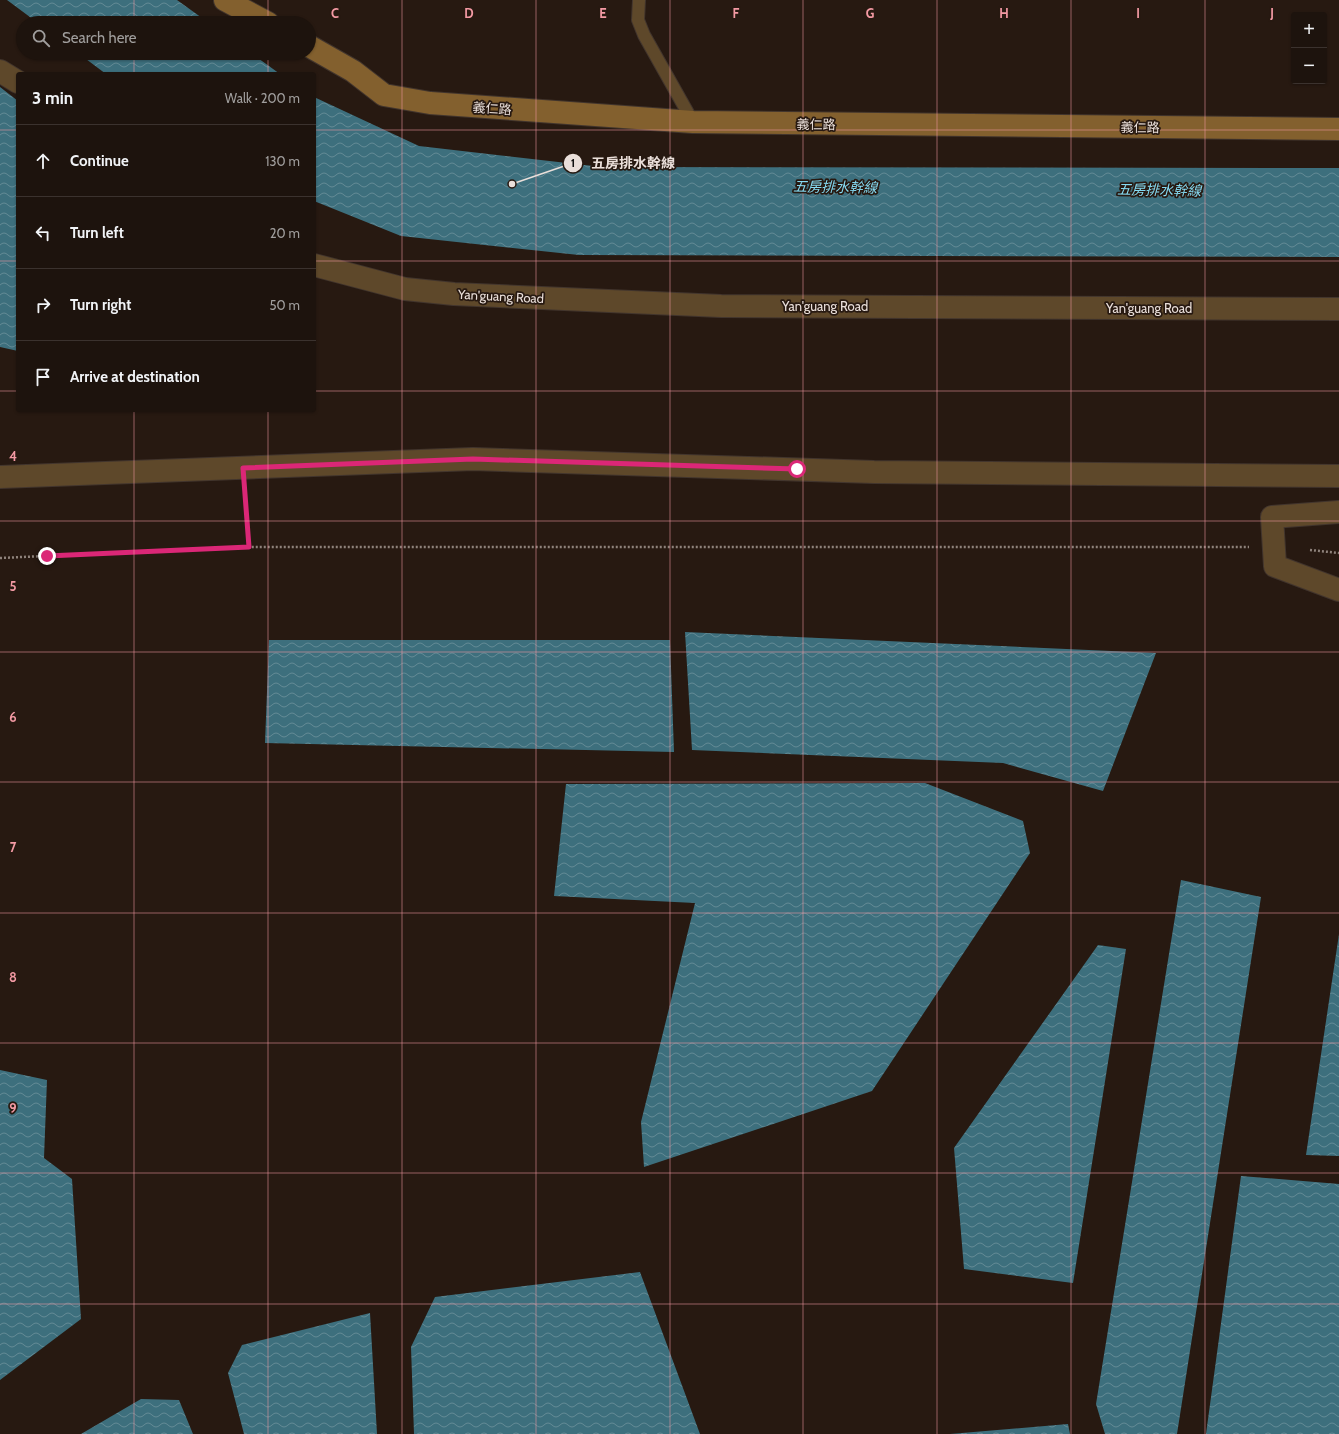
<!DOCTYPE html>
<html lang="en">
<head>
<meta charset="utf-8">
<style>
  body { margin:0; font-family:Cabin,"Noto Sans TC",sans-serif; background:#2a201b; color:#f1f3f6 }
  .controls { position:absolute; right:12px; top:12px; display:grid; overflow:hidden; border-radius:4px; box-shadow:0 1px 3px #0004 }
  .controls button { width:36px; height:36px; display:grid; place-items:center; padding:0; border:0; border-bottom:1px solid #3b322e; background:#1d130d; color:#f1f3f6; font:20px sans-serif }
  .stop { position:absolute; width:12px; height:12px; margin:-9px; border:3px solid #db2777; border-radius:50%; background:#fff }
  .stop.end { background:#db2777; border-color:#fff; box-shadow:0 1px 4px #0008 }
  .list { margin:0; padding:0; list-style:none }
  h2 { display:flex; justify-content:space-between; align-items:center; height:52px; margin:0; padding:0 16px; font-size:17px }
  h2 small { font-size:13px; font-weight:400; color:#a09e9d }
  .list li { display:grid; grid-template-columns:26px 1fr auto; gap:12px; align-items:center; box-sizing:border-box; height:72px; padding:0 16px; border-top:1px solid #3b322e }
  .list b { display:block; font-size:15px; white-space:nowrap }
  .list em { font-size:13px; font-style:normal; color:#a09e9d }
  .icon { flex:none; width:22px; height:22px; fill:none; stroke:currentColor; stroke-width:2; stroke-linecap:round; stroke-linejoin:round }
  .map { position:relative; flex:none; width:1339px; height:1434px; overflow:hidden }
  .search { position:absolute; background:#1d130d; box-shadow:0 1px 3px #0004; left:16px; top:16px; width:300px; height:44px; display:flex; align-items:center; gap:10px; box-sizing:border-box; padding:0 14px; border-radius:22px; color:#a09e9d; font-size:15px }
  .panel { position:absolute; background:#1d130d; box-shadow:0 1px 3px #0004; left:16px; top:72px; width:300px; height:340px; border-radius:4px }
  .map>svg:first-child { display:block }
  .water { fill:url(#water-waves) }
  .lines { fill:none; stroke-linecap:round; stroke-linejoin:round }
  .lane-casing { stroke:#42352d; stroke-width:14 }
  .street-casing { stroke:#42352d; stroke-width:24 }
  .secondary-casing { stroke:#42352d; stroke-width:24 }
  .path { stroke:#8e827b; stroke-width:2.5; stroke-dasharray:2 2; stroke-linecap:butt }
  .lane { stroke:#5e482a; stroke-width:12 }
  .street { stroke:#5e482a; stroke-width:22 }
  .secondary { stroke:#83602e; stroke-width:22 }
  .route { stroke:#db2777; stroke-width:5 }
  .grid { fill:none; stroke:#f49aa4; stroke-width:1; stroke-opacity:0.55 }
  .labels { text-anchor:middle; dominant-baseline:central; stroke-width:3.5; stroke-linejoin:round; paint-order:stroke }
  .street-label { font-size:13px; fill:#eadfda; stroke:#271911 }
  .water-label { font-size:14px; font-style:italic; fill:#86dbf3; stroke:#271911 }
  .grid-label { font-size:13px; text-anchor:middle; font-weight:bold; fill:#f49aa4; stroke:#271911; stroke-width:3.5; stroke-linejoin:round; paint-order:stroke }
  .leader { fill:none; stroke:#eadfda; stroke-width:1.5 }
  .callout-dot { fill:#eadfda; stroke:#271911; stroke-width:1.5 }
  .mark-label { font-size:12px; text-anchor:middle; font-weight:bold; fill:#111 }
  .callout-label { font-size:14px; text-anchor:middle; font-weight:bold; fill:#eadfda; stroke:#271911; stroke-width:3.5; stroke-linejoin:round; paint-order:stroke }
</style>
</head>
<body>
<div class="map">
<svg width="1339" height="1434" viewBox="0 0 1339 1434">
  <defs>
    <pattern id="water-waves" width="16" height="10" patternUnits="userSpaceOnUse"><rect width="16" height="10" fill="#3d6f7d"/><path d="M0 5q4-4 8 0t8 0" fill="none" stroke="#638a95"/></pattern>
  </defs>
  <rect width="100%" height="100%" fill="#271911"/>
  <path class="water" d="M7,0h170l32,23h-171z
    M78,53h173l29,21h-174z
    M0,87l18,14v250l-18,-4z
    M314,97l105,49 183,21 737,1v89l-760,-2 -178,-19 -87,-35z
    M685,632l471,21 -53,138 -100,-28 -311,-13z
    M269,640h401l4,112 -409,-9z
    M925,783l98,38 7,32 -158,238 -228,76 -3,-45 54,-219 -141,-7 12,-112z
    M1181,880l80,17 -84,537h-72l-9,-30z
    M1339,934v222l-33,-1z
    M1098,945l28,4 -53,334 -109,-14 -10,-121z
    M0,1070l47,10 -3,78 28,21 9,140 -81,61z
    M1241,1176l98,8v250h-133z
    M640,1272l60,162h-286l-3,-87 24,-50z
    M370,1313l7,121h-133l-16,-61 14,-28z
    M141,1399l38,1 14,34h-112z
    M1068,1424l2,10h-120z"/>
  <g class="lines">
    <g class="lane-casing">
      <path id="lane" d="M639,0l-1,20 6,15 49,87"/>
    </g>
    <g class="street-casing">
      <path id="street" d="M0,71l18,11
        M314,265l91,24 49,5 267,12 618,3
        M0,477l473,-18 401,13 465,4
        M1339,512l-67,5 3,49 64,24"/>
    </g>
    <g class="secondary-casing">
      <path id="secondary" d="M225,0l43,23
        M309,46l44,25 31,24 46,8 263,19 646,7"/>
    </g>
    <path class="path" d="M245,494l4,53
      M1310,550l29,3
      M0,558l249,-11h1000"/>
    <use href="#lane" class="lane"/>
    <use href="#street" class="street"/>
    <use href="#secondary" class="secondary"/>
  </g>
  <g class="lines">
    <path class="route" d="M47,556l202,-9 -6,-79 230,-9 324,10"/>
  </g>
  <path class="grid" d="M134,0v23M268,0v23M402,0v1434M536,0v1434M670,0v1434M803,0v1434M937,0v1434M1071,0v1434M1205,0v1434M134,53v21M268,53v21M0,130h18M314,130h1025M0,261h18M314,261h1025M0,391h18M314,391h1025M134,410v1024M268,410v1024M0,521h1339M0,652h1339M0,782h1339M0,913h1339M0,1043h1339M0,1173h1339M0,1304h1339"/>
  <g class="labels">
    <g class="street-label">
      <text transform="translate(492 108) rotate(4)">義仁路</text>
      <text transform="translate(816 124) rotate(1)">義仁路</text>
      <text transform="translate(1140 127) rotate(1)">義仁路</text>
      <text transform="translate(501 296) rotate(3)">Yan'guang Road</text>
      <text x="825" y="306">Yan'guang Road</text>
      <text x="1149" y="308">Yan'guang Road</text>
    </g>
    <g class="water-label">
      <text transform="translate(835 187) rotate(1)">五房排水幹線</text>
      <text transform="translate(1159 190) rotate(1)">五房排水幹線</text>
    </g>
  </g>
  <g class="grid-label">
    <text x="335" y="18">C</text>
    <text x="469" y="18">D</text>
    <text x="603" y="18">E</text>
    <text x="736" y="18">F</text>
    <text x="870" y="18">G</text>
    <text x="1004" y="18">H</text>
    <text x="1138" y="18">I</text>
    <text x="1272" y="18">J</text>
    <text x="13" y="461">4</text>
    <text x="13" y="591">5</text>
    <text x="13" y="722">6</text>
    <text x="13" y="852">7</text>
    <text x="13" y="982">8</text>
    <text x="13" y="1113">9</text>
  </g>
  <path class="leader" d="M512 184L573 163"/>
  <g class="callout-dot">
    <circle cx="512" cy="184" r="4"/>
    <circle cx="573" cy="163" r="10"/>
  </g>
  <g class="mark-label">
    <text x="573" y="167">1</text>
  </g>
  <g class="callout-label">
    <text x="633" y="168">五房排水幹線</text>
  </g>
</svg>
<div class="controls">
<button>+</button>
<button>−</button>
</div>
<div class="stop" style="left:797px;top:469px"></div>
<div class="stop end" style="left:47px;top:556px"></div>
<div class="search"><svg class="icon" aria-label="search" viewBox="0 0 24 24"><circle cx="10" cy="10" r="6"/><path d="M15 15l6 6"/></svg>Search here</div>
<section class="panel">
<h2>3 min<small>Walk · 200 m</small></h2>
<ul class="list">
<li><svg class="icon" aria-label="ahead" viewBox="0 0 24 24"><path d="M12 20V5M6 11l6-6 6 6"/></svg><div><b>Continue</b></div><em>130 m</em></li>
<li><svg class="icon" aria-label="left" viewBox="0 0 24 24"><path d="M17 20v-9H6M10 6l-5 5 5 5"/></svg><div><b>Turn left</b></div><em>20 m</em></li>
<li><svg class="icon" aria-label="right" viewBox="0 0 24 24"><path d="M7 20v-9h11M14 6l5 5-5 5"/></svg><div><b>Turn right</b></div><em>50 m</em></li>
<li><svg class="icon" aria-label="arrive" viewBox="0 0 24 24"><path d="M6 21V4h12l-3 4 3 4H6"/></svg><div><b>Arrive at destination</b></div></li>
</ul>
</section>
</div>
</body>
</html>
